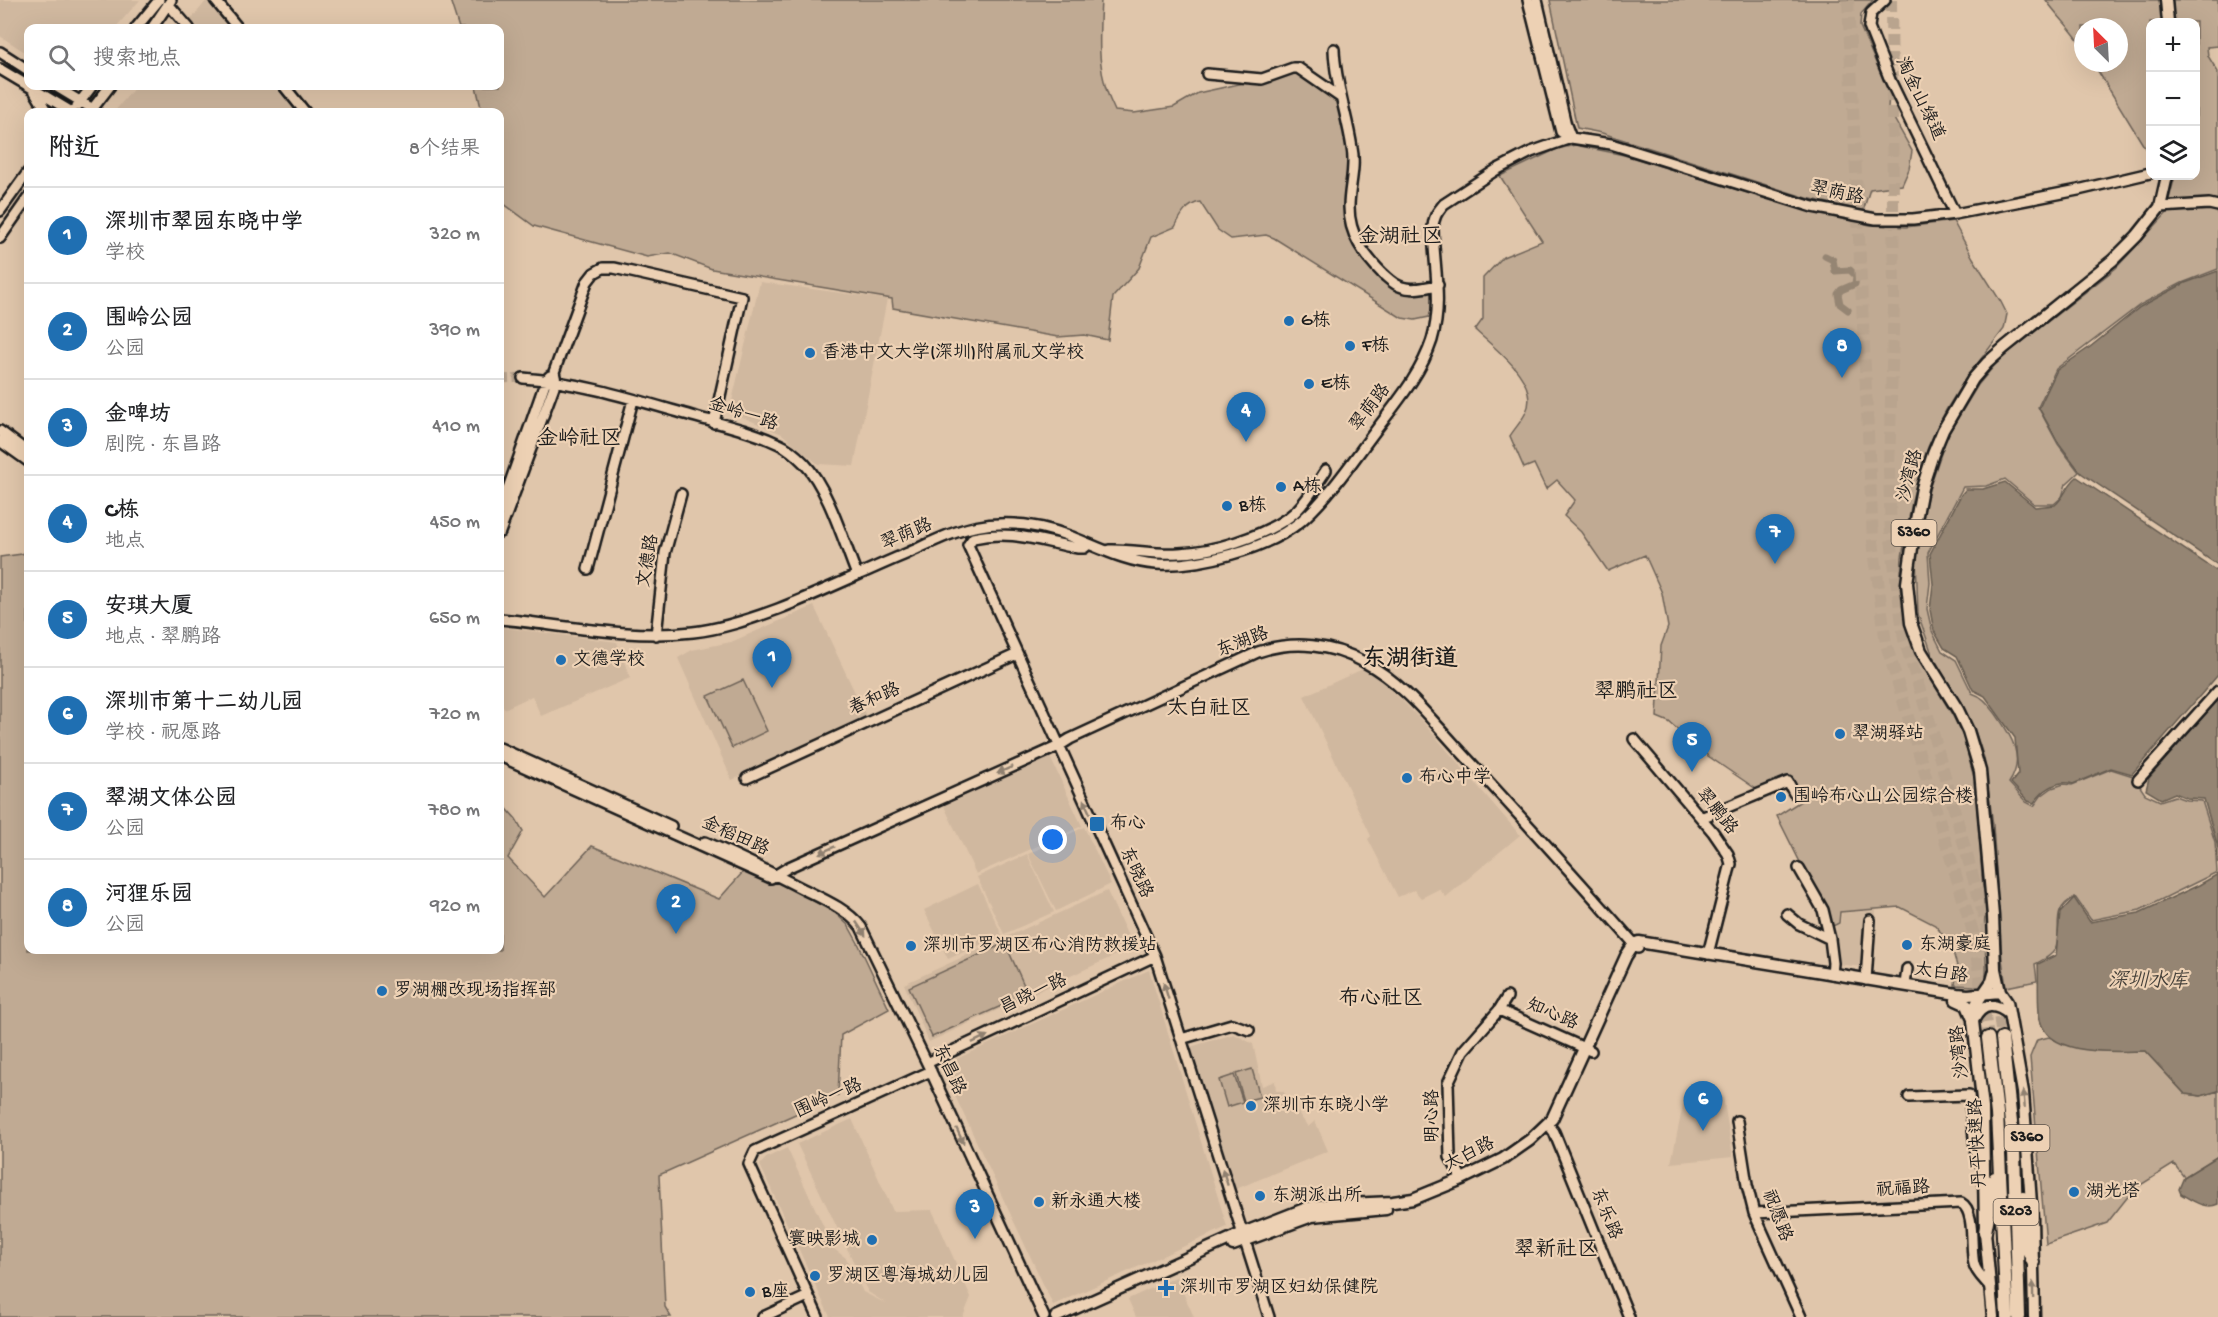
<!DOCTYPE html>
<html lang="zh">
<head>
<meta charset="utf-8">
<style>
  body { margin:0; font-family:"Gochi Hand","LXGW WenKai TC",sans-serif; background:#f6f6f6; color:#202124 }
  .controls { position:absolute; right:18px; top:18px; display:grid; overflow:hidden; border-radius:12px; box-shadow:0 6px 24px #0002 }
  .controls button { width:54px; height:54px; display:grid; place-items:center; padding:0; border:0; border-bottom:2px solid #e0e0e0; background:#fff; color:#202124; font:30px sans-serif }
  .compass { position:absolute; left:2074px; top:18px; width:54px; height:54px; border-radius:50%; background:#fff; box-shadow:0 6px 24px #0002; rotate:336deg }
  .you { position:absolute; left:1053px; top:840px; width:21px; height:21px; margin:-15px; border:4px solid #fff; border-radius:50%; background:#1a73e8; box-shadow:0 0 0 9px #1a73e833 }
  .badge { display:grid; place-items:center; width:39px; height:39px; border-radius:50%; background:#1f6fb2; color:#fff; font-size:20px; font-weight:700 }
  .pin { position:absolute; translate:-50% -50px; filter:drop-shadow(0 2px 3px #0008) }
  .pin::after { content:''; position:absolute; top:32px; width:21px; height:18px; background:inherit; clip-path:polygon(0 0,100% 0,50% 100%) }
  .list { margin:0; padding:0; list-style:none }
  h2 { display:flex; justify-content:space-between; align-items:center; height:78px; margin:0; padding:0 24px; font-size:26px }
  h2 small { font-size:20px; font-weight:400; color:#757577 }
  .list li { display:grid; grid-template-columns:39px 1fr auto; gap:18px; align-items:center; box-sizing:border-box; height:96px; padding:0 24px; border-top:2px solid #e0e0e0 }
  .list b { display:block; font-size:22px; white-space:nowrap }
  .list p { margin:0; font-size:20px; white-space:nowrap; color:#757577 }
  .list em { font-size:20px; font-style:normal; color:#757577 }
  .icon { flex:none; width:33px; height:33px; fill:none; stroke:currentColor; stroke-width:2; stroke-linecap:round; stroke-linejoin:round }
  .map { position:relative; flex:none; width:2218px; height:1317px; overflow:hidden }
  .search { position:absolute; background:#fff; box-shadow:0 6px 24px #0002; left:24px; top:24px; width:480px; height:66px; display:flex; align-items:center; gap:15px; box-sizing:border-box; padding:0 21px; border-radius:12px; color:#757577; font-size:22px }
  .panel { position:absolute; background:#fff; box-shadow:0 6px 24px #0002; left:24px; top:108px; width:480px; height:846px; border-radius:12px }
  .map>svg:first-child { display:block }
  .built { fill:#d0b89f }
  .green { fill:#c0aa93; stroke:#6e6358; stroke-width:1.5 }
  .water { fill:#958573; stroke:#655b50; stroke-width:1.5 }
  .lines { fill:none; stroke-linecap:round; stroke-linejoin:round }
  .canal { stroke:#958573; stroke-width:7 }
  .minor-tunnel { stroke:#b9a48e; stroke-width:9; stroke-dasharray:9 4.5; stroke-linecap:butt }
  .highway-tunnel { stroke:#b9a48e; stroke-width:12; stroke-dasharray:12 6; stroke-linecap:butt }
  .minor-casing { stroke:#1c1c1c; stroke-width:14 }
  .major-casing { stroke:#1c1c1c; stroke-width:15 }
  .highway-casing { stroke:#1c1c1c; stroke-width:16 }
  .minor { stroke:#edd1b4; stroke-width:9 }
  .major { stroke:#edd1b4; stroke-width:10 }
  .highway { stroke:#edd1b4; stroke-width:12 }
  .oneway { fill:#8f8070 }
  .poi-dot { fill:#1f6fb2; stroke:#edd1b4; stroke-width:2 }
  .labels { text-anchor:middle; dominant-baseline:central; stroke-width:4.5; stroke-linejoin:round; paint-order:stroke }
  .shield { fill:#edd1b4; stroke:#5b524a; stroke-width:1.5 }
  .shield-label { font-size:16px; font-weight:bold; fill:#1c1c1c }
  .street-label { font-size:18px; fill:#1c1c1c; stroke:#edd1b4 }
  .poi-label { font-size:18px; fill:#1c1c1c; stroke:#edd1b4; text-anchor:start }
  .water-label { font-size:20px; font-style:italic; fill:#46413a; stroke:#edd1b4 }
  .quarter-label { font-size:21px; fill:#1c1c1c; stroke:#edd1b4 }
  .district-label { font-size:24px; font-weight:bold; fill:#1c1c1c; stroke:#edd1b4 }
</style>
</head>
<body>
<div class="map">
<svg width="2218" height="1317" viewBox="0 0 2218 1317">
  <rect width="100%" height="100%" fill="#e0c6ab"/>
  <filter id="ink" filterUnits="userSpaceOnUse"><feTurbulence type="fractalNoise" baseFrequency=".0167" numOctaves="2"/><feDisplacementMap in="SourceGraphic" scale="12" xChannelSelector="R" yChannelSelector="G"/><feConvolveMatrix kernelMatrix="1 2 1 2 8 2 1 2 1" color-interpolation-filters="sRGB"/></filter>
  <g filter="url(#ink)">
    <path class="built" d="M0,0h140l-25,28h-87v26l-28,-18z
      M207,0h2l22,28h-47z
      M136,86h140l21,26h-183z
      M760,282l127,17 -33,167 -36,-2 -36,-30 -42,-18 -9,-11z
      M814,606l53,112 -135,62 -54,-122 14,-8 39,-8z
      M500,627l117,15 13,36 -89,38 -9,-20 -28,13 -4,-9z
      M1365,668l18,13 38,39 99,115 -74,62 -7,-8 -18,9 -7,-8 -16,7 -30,-58 3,-3 -67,-140z
      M1050,757l32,69 -106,48 -32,-68z
      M1084,827l27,57 -55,27 -28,-57z
      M1027,854l27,58 -50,22 -27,-57z
      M978,884l24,51 -54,24 -24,-49z
      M1107,891l26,56 -204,95 -25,-58z
      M1876,910l-5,58 -34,-4 -1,-39 4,-1 2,-11z
      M1149,970l78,257 -174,78 -112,-239z
      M1234,1034l19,10 9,42 13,-5 1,10h7l25,36 7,-6 13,30 -92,38 -46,-142z
      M1723,1096l10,61 -62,6 12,-58z
      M852,1119l41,92 39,-1 39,87 -8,20h-133l-70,-152 6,-7 21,-10 47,101 12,9 17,34 24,12 -19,-12 -71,-148z
      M1176,1277l18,40h-58l-8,-18z"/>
    <path class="green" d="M450,0h651c-2,40 -5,74 14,111l19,2 40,-6 24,-14 73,-16 22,-9 47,29 12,50 -3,52 5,35 38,47 40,7 1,17 -4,12 -14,3 -13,-2 -128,-80 -8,-3 -35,4 -13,-9 -18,-28c-14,3 -19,13 -25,25l-24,10 -12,31 -26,29 -5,43 -24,-5 -26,2 -165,-29 -1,-9 -180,-30 -42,-16 -23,4 -113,-31 -34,-25v-89h-18l-6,-26h24v-58h-41z
      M1550,0h323l-12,14 -1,12 29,67 -1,15 24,43 -3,18 -7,16 -32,4 -7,22 -56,-13 -205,-65 -25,-5z
      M2046,0h172v46l-11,1 1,9 10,16v131h-50l7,-27h21v-154h-46v134l-57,-93h26v-36h-36v20c-11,-18 -25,-30 -37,-47z
      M1575,145l49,10 187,57 59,13 36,2 47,-6 20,37 28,44 6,12 -3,15 -40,52 -18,29 -18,37 -15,49 -11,61 -2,30 4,32 11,34 38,63 10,21 12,44 10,135c-2,20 2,39 1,59l-11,11 -20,-1 2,-19 -6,-21 -16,-20 -35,-18 -60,5 -1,11 -8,4 -11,-31 -9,-12 -34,-68 27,-17 -17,-21 -28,13 -51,-35 -39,-34 -12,-5 4,-71 7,-19 -6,-34 -17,-38 -37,16 -27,-39 -17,-16 11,-16 -18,-20 -11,9 -12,-25 -10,4 -14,-32c5,-8 12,-15 16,-24 15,-31 -32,-64 -51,-82l8,-11v-41l20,-21 39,-16 -42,-65 57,-27z
      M2210,208l8,2v59l-36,14 -42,22 -84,64 -18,38 20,37 21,28 -13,12 -4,13 -8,7h-20l-29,-25 -19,7 -23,1 -35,66 2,30 -3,26 5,22 10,20 14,9 16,33c12,4 16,11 24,21 15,21 30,44 13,69l17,19 8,4 7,-10 11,-8 12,-4 8,1 39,-16 22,7 12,18 15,7 15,-5 11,4 16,1 13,41 2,30 -77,38 -49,10 -16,-23c-27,14 -11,32 -20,52 -4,8 -13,11 -20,15l2,17 -31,6 -4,-28 -9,-134 -9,-67 -9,-27 -43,-77 -14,-40 -2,-58 5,-35 9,-35 17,-50 31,-51 21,-25 117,-92 51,-55 6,-3z
      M28,549v401h472v-149l16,18 7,12 -15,27 37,39 47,-51 127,53 24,-27 40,12 52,29 13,12 10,18 31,66 -48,26 -3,60 -179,80 6,132 6,10h-671v-760l22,-3z
      M743,680l24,51 -35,17 -24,-52z
      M1005,943l23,51 -96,43 -23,-50z
      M2049,1037c33,17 60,14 96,14l40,43 16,2 17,-5v65l-34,21 -10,-13 -40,25 -27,34 -61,21 -16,-187 7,-17z
      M1252,1069l8,28 -16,4 -8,-27z
      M1234,1075l9,27 -16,5 -8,-27z"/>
    <path class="water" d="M2218,271v294l-137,-92 -23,-31 -19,-34 18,-38 33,-23 50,-40 45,-24z
      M2077,477l141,95v103l-86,99 -21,-6 -38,16c-16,-5 -31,7 -39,19l-6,-2 -17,-18 7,-9 -3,-36 -30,-42 -12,-6 -16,-34 -13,-8 -10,-17 -4,-21 3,-26 -3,-30 31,-59 5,-6h17l22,-7 30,25 20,-2c11,-10 11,-19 22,-28z
      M2218,699v164l-1,-19 -13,-45 -17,-1 -12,-5 -14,6 -15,-9 3,-12z
      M2218,874v217l-17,5 -16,-2 -40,-43c-29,0 -96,7 -105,-31 -3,-14 -1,-40 -2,-56l18,-9 4,-42 14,-15 16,24 49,-9 60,-28z
      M2218,1156v48c-13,6 -25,-3 -37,-10l-2,-5 5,-12z"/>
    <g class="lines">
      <path class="canal" d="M1825,256l8,4 2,11 15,-1 6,6 -1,8 -14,6 -3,4 2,10 8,6"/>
      <path class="minor-tunnel" d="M500,379l23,-1"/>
      <path class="highway-tunnel" d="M1848,0l25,541 13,103 87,288 15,106
        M1891,0l3,298 -5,170 2,71 13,100 27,87 56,201 3,23
        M1995,982l7,56"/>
      <g class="minor-casing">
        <path id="minor" d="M215,0l23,28
          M1528,0l33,132 10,6
          M1537,0l29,125 5,13
          M1885,0l-14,13 -2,14 21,53 65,134
          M169,5l20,23
          M136,28l23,-28
          M152,28l19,-28
          M1334,49c1,34 13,65 18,99 4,20 -3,39 -3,59 0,28 15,48 34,67 6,5 11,11 19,13 11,4 24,0 36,-2
          M0,52l28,18
          M0,69l72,43
          M1207,74l55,5 31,-11h5l42,29
          M55,86l38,23
          M284,86l21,26
          M35,92l12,20
          M77,106l15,-20
          M90,112l20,-26
          M2160,207l49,-3 9,2
          M0,211l28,-39
          M0,238l28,-40
          M523,378c57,4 113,22 169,38 29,8 60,15 87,28 10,4 18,12 25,19 24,25 40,80 53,112
          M0,431l28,21
          M0,441l28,20
          M500,511l46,-131 4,-4
          M500,532l56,-151 -2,-9 33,-90 7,-9 9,-5h11l128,29 -28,126
          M1089,544l-5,4h-6c-36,-6 -67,-19 -105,-10l-5,7 187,411 114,361
          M1109,550c23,-1 47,5 70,3 34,-1 82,-16 110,-36 15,-11 27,-32 37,-47
          M588,569l45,-169
          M500,619c63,6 129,20 193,13 29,-3 58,-13 85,-23 44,-17 87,-38 130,-56 22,-10 43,-21 66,-26 33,-7 67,-2 98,10 28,11 54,25 84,27 43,3 111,-15 145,-43 28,-24 53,-62 75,-91 21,-28 45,-56 56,-90 11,-37 2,-73 1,-111 0,-11 4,-17 11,-25l52,-34 35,-18 40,-14 40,6 202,63 63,12h37l42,-5 123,-24 72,-17
          M656,635l9,-82 16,-59
          M1634,739l79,93 15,22 3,10 -2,7 -21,83
          M500,748l171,78
          M500,756l271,122 18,-11 270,-121 11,-7 188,-87c35,-12 74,-8 106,10 40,21 69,60 100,93 59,64 117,128 174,193
          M747,778l270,-124
          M2138,780l80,-89
          M1701,818l87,-36 6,11
          M705,842c33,14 65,30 98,47 20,10 44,20 58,38l66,136 117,254
          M1799,868l24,42 7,29
          M1787,914l12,10 31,15 3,24 -1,11
          M1866,980l4,-60
          M1905,985l2,-16
          M1499,1010l92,41
          M1181,1039l51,-15 17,6
          M927,1063l228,-107
          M1909,1097l60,-2 7,60 8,15
          M1737,1121l10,64 7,28 47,104
          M1548,1124l6,8 75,185
          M1462,1179l-12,-22 -2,-74 15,-32 36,-41 8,-13
          M1754,1213l207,-10c15,8 9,45 13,61 2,9 11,16 17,24
          M763,1317l45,-21
          M818,1317l-69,-153 6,-13 176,-80"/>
      </g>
      <g class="major-casing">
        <path id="major" d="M2166,0l2,22
          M1956,1000l11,5 5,12
          M1974,1019c9,-17 22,-16 35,-5
          M1233,1245l79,-29 74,-7
          M1056,1317l187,-84 64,-25 18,-3 68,-3 20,-3 49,-20 41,-20 27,-19 22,-21 74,-163 8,-12 5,-2 318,52 11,1 32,-3
          M1993,1317l-8,-85 -2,-124 -10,-87 3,-17 16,-23 3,-11
          M2034,1317l-2,-100 -9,-125 -16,-90 -7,-10 -5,-23 -2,-53 -13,-145 -12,-40 -10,-21 -37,-59 -10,-28 -4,-40 9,-63 6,-32 11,-34 10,-24 30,-51 14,-16 18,-16 108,-87 24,-24 23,-29 7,-31"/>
      </g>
      <g class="highway-casing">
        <path id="highway" d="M1988,1038l9,76 10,203
          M2002,1038l12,113 5,166
          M2023,1198l5,52 5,12
          M1985,1232l10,-54"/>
      </g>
      <use href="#minor" class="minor"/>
      <use href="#major" class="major"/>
      <use href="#highway" class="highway"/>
    </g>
    <defs><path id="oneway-solid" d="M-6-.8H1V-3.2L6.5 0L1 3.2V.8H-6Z" transform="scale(1.5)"/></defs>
    <g class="oneway">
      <use href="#oneway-solid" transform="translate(1005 770) rotate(156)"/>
      <use href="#oneway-solid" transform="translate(1087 807) rotate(-115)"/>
      <use href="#oneway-solid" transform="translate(827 850) rotate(156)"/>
      <use href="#oneway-solid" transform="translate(861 929) rotate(56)"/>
      <use href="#oneway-solid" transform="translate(1166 991) rotate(-107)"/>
      <use href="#oneway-solid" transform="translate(980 1039) rotate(-25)"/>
      <use href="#oneway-solid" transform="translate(2024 1099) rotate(-95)"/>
      <use href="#oneway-solid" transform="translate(960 1136) rotate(65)"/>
      <use href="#oneway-solid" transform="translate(1225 1177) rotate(-108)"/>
      <use href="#oneway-solid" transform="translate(2033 1290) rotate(-91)"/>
    </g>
  </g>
  <g class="poi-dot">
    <circle cx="1289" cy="321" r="6"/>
    <circle cx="1350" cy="346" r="6"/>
    <circle cx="810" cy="353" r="6"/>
    <circle cx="1309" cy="384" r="6"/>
    <circle cx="1281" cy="487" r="6"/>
    <circle cx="1227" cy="506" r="6"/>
    <circle cx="561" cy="660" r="6"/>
    <circle cx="1840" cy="734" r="6"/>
    <circle cx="1407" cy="778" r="6"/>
    <circle cx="1781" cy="797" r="6"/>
    <rect x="1089" y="816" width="16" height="16" rx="3"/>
    <circle cx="1907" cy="945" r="6"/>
    <circle cx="911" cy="946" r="6"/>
    <circle cx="382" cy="991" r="6"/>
    <circle cx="1251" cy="1106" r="6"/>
    <circle cx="2074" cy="1192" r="6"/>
    <circle cx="1260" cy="1196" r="6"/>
    <circle cx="1039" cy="1202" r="6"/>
    <circle cx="872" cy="1240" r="6"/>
    <circle cx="815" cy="1276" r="6"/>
    <path d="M1163 1279h6v6h6v6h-6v6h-6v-6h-6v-6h6z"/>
    <circle cx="750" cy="1292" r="6"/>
  </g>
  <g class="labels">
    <g class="shield">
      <rect x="1891.5" y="520" width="45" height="26" rx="4.5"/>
      <rect x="2004.5" y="1125" width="45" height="26" rx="4.5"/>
      <rect x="1993.5" y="1199" width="45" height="26" rx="4.5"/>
    </g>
    <g class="shield-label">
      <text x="1914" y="533">S360</text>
      <text x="2027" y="1138">S360</text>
      <text x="2016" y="1212">S203</text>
    </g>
    <g class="street-label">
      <text transform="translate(1919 99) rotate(64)">淘金山绿道</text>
      <text transform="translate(1837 194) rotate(12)">翠荫路</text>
      <text transform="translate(1371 408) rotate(-53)">翠荫路</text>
      <text transform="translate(743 415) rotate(18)">金岭一路</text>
      <text transform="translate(1911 476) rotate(-75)">沙湾路</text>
      <text transform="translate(907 535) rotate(-23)">翠荫路</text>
      <text transform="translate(649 561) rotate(-80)">文德路</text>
      <text transform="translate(1243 643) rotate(-21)">东湖路</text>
      <text transform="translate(875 700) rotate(-24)">春和路</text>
      <text transform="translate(1716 812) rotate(51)">翠鹏路</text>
      <text transform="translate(735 837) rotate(24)">金稻田路</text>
      <text transform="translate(1135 873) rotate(65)">东晓路</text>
      <text transform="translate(1941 974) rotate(8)">太白路</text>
      <text transform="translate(1034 995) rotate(-25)">昌晓一路</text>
      <text transform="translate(1552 1015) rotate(23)">知心路</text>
      <text transform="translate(1961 1052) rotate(-96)">沙湾路</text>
      <text transform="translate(948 1070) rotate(65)">东昌路</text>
      <text transform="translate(829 1099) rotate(-24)">围岭一路</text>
      <text transform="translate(1433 1116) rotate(-90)">明心路</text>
      <text transform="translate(1979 1143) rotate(-93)">丹平快速路</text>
      <text transform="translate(1470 1155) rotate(-27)">太白路</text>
      <text transform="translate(1903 1190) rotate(-4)">祝福路</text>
      <text transform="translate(1605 1214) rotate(68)">东乐路</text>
      <text transform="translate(1776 1216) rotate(69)">祝愿路</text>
    </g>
    <g class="poi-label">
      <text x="1301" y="321">G栋</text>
      <text x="1362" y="346">F栋</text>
      <text x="822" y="353">香港中文大学(深圳)附属礼文学校</text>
      <text x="1321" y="384">E栋</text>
      <text x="1293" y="487">A栋</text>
      <text x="1239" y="506">B栋</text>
      <text x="573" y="660">文德学校</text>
      <text x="1852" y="734">翠湖驿站</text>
      <text x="1419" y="778">布心中学</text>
      <text x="1793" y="797">围岭布心山公园综合楼</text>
      <text x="1110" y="824">布心</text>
      <text x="1919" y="945">东湖豪庭</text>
      <text x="923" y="946">深圳市罗湖区布心消防救援站</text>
      <text x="394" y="991">罗湖棚改现场指挥部</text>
      <text x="1263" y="1106">深圳市东晓小学</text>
      <text x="2086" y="1192">湖光塔</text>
      <text x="1272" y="1196">东湖派出所</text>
      <text x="1051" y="1202">新永通大楼</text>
      <text x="860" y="1240" text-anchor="end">寰映影城</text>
      <text x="827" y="1276">罗湖区粤海城幼儿园</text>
      <text x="1180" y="1288">深圳市罗湖区妇幼保健院</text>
      <text x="762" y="1292">B座</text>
    </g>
    <g class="water-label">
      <text x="2148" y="982">深圳水库</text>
    </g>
    <g class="quarter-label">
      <text x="1400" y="238">金湖社区</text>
      <text x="579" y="440">金岭社区</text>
      <text x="1636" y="693">翠鹏社区</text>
      <text x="1209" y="710">太白社区</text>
      <text x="1381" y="1000">布心社区</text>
      <text x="1556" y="1251">翠新社区</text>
    </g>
    <g class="district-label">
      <text x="1410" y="660">东湖街道</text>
    </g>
  </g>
</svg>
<div class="controls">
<button>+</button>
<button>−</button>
<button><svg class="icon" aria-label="layers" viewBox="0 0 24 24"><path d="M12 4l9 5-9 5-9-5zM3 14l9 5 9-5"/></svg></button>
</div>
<svg class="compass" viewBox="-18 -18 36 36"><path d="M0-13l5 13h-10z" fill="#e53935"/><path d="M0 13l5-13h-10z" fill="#757577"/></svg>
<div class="you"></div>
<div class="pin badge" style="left:772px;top:688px">1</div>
<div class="pin badge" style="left:676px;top:934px">2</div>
<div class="pin badge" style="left:975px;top:1239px">3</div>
<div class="pin badge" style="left:1246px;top:442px">4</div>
<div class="pin badge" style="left:1692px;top:772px">5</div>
<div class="pin badge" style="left:1703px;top:1131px">6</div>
<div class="pin badge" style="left:1775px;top:564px">7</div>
<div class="pin badge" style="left:1842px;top:378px">8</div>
<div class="search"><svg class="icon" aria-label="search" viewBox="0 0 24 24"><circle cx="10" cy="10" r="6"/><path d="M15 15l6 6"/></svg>搜索地点</div>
<section class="panel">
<h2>附近<small>8个结果</small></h2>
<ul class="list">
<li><span class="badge">1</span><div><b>深圳市翠园东晓中学</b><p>学校</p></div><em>320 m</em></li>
<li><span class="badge">2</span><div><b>围岭公园</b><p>公园</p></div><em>390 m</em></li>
<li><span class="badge">3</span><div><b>金啤坊</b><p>剧院 · 东昌路</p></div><em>410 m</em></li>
<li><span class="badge">4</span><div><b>C栋</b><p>地点</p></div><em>450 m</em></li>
<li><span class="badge">5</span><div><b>安琪大厦</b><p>地点 · 翠鹏路</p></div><em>650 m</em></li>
<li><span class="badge">6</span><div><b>深圳市第十二幼儿园</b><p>学校 · 祝愿路</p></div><em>720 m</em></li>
<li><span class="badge">7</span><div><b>翠湖文体公园</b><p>公园</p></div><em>780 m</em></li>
<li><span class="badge">8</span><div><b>河狸乐园</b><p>公园</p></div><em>920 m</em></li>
</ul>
</section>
</div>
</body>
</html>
